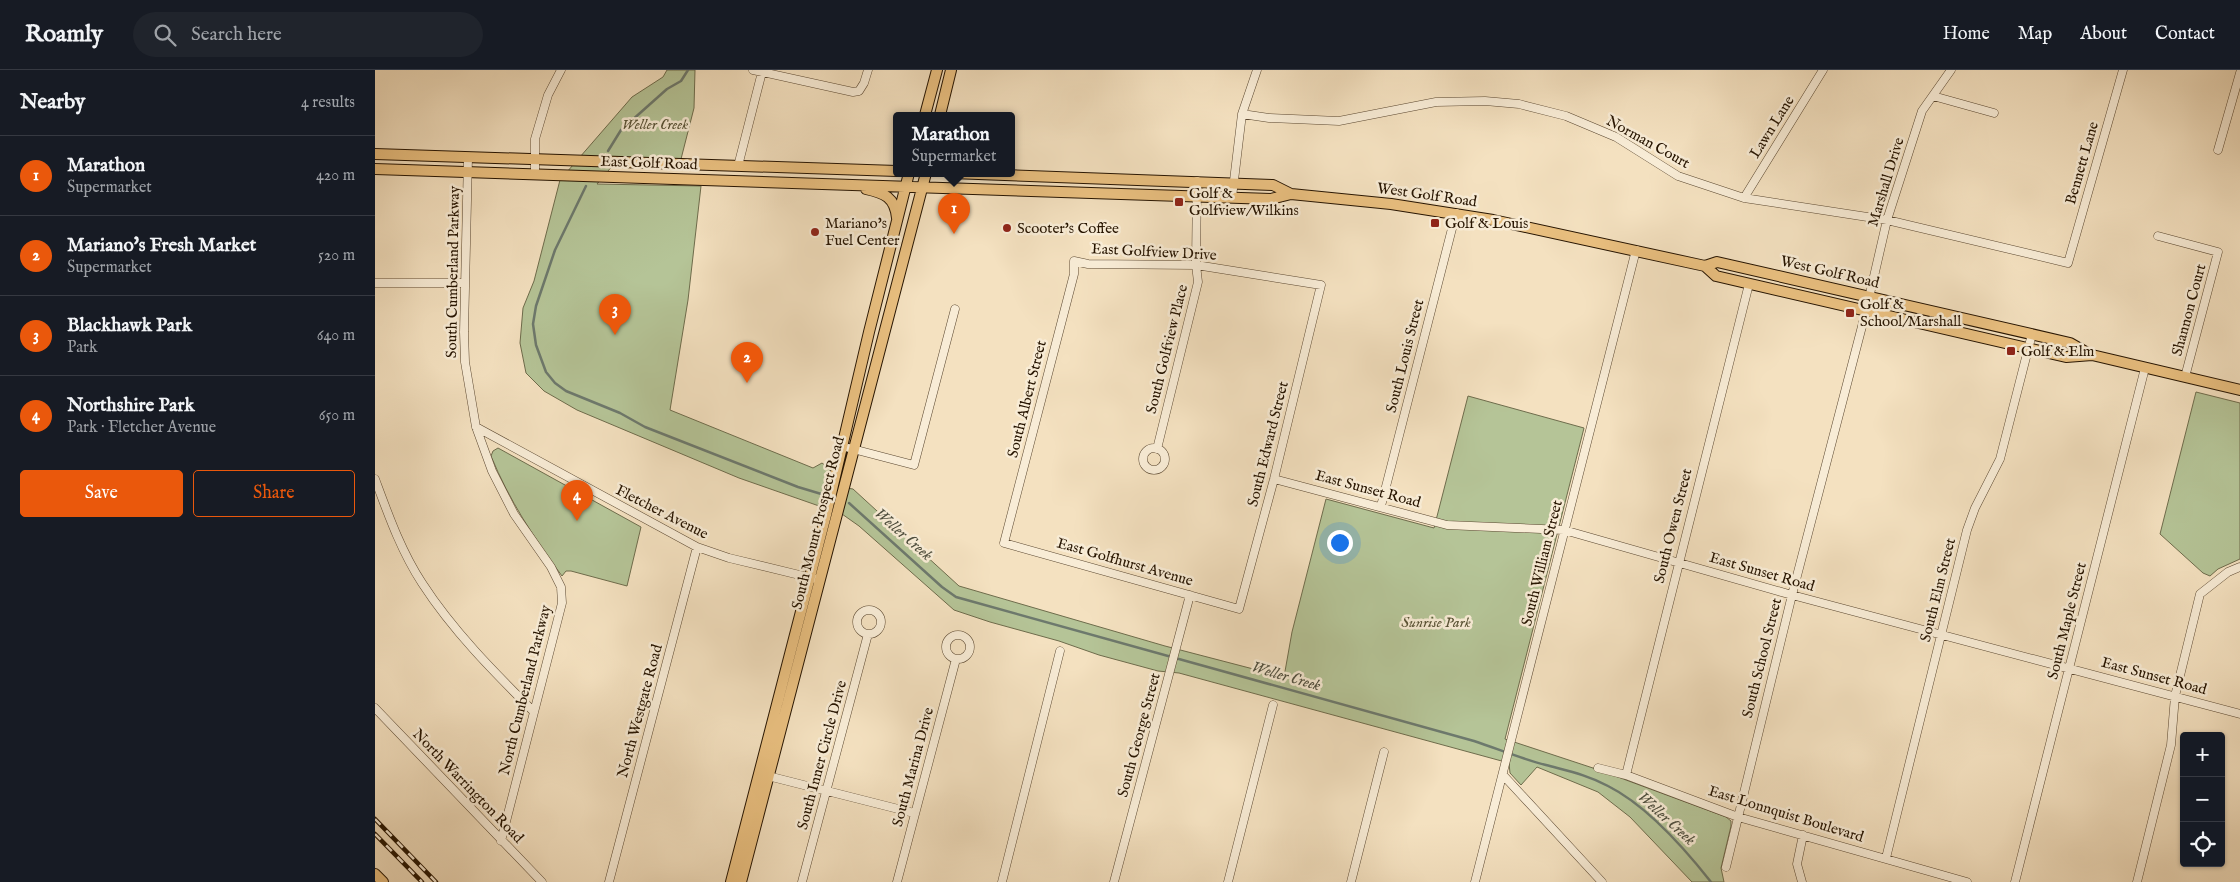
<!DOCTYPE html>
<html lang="en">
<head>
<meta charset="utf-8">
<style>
  body { margin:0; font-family:"IM FELL English",serif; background:#20242c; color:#f1f3f6 }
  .controls { position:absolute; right:15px; bottom:15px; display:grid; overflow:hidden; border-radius:5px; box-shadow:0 1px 4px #0004 }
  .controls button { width:45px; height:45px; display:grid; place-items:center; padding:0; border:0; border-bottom:1px solid #363941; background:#171b24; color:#f1f3f6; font:25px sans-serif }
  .you { position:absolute; left:964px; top:472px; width:18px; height:18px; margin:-12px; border:4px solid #fff; border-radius:50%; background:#1a73e8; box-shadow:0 0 0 8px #1a73e833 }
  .badge { display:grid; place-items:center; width:32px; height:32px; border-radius:50%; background:#ea580c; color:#fff; font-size:16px; font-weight:700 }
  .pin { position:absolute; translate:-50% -41px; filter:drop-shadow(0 1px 2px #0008) }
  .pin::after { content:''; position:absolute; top:26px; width:18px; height:15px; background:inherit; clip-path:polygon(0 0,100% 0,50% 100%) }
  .popup { position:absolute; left:518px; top:42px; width:122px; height:65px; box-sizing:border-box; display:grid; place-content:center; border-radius:5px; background:#171b24; filter:drop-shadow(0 1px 4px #0005); font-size:16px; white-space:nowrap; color:#9ea1a6 }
  .popup b { font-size:19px; color:#f1f3f6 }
  .popup::after { content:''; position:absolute; left:50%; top:100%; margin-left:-10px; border:10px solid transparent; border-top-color:#171b24 }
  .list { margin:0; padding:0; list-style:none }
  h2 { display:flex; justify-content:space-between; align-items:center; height:65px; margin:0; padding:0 20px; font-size:21px }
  h2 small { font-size:16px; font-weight:400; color:#9ea1a6 }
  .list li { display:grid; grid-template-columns:32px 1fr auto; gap:15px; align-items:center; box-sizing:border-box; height:80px; padding:0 20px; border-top:1px solid #363941 }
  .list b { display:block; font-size:19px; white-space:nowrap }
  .list p { margin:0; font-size:16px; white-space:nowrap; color:#9ea1a6 }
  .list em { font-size:16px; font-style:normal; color:#9ea1a6 }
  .actions { display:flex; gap:10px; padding:15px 20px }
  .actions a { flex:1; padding:11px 0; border:1px solid #ea580c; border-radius:5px; text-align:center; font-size:18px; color:#ea580c }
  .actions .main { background:#ea580c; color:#fff }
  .icon { flex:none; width:28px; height:28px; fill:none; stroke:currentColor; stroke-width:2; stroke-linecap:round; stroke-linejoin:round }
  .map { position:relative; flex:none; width:1865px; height:812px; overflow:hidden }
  header { display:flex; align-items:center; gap:30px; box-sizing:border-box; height:70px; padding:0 25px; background:#171b24; border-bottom:1px solid #363941 }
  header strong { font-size:24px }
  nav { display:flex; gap:28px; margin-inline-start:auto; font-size:18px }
  .search { width:350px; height:45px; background:#20242c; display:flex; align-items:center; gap:12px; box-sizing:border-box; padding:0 18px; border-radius:28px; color:#9ea1a6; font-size:19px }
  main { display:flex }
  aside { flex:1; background:#171b24 }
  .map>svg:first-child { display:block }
  .green { fill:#b5c497; stroke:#6e6c4c }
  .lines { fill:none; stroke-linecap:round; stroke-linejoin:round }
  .stream { stroke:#6d796d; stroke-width:2.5 }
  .minor-casing { stroke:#5a4730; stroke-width:9 }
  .major-casing { stroke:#261400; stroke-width:12 }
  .minor { stroke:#f8ecd6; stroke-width:8 }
  .major { stroke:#eac080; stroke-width:10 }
  .rail-casing { stroke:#261400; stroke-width:4.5 }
  .rail { stroke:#f8ecd6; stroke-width:2.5; stroke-dasharray:8; stroke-linecap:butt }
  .poi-dot { fill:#8f2418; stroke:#f8ecd6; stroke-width:2 }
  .labels { text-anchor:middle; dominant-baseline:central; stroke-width:5; stroke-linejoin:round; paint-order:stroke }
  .park-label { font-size:15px; font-style:italic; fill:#585235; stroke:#f8ecd6 }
  .street-label { font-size:15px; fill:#261400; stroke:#f8ecd6 }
  .poi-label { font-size:15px; fill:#261400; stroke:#f8ecd6; text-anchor:start }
  .water-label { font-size:16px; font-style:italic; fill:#4f4f3f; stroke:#f8ecd6 }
</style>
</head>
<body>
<header>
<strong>Roamly</strong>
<div class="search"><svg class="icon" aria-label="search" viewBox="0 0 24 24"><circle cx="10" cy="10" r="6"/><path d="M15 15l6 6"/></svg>Search here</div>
<nav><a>Home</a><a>Map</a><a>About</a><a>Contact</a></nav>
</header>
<main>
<aside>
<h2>Nearby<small>4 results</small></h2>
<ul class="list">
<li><span class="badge">1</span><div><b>Marathon</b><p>Supermarket</p></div><em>420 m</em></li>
<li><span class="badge">2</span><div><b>Mariano's Fresh Market</b><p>Supermarket</p></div><em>520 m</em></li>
<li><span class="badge">3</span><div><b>Blackhawk Park</b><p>Park</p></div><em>640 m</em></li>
<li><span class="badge">4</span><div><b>Northshire Park</b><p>Park · Fletcher Avenue</p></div><em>650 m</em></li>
</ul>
<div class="actions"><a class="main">Save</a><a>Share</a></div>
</aside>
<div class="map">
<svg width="1865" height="812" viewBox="0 0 1865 812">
  <rect width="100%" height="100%" fill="#f4e1c0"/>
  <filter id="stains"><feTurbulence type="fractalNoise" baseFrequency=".004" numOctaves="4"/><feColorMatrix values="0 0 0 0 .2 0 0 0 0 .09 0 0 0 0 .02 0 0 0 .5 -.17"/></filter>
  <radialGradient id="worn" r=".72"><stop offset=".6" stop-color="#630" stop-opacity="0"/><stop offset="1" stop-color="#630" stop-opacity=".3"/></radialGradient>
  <path class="green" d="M292,0h28l-1,38 -13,51 -62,-1 -22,26 104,2 -13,114 -18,110 143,58 9,-5 8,6 -4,16 27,4 106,97 206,60 119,31 8,-45 34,-133 108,29 34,-132 116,32 -79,311 94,31 127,47 5,4v5l-10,42 3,14h-32l-62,-65 -32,-25 -61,-25 -16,18 -11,-12 -1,-10 -330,-90 -21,-2 -59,-16 -40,-14 -69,-19 -36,-12 -95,-84 -17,-12 -103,-36 -162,-68 -33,-19 -18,-18 -6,-30 3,-35 11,-27 26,-101 72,-83 31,-20z
    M1821,322l44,11v156l-22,10 -8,7 -7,-3 -43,-39z
    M123,378l143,79 -14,59 -56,-15h-5l-4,5c-28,-38 -53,-76 -71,-120l2,-5z"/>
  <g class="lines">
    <path class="stream" d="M233,81l13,-21 46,-41 14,-8 7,-11
      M211,116l-31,64 -19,56 -3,18 3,21 10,27 9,11 11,8 54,22 25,14 153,60 30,9
      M474,433l93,84 14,10 518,144c24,8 48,18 72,24 22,6 42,10 62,21 38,19 77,63 103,96"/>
    <g class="minor-casing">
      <path id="minor" d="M378,0l100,22 6,-1 5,-8 4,-13
        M1558,26l61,17
        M867,44l27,4 70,3 97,-19 49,-1 34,3 47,12 50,21 62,39 66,22 143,22 181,43 55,-193
        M1843,80l22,-77
        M93,87l-4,175 1,30 11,65 16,44 22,43 37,53 10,20 1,16 -61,238
        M363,96l24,-94
        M160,104v-35l13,-44 13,-25
        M857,127l10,-83 15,-44
        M1369,128l79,-128
        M1783,166l60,16 -33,125
        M699,191l14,3 108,1 125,20 -47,194 -35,130 -235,-66 70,-269z
        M0,213h90
        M101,357l221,120 32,11 91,22
        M474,378l65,17 41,-156
        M768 389a11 11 0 1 1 22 0a11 11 0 1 1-22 0Z
        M782,379l41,-167 -2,-17 1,-84
        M0,409c13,35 26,72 47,104 31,48 72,89 112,129
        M899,409l173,46 117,5 228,65 448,119
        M1006,436l75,-293
        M482 552a12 12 0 1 1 24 0a12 12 0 1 1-24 0Z
        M571 577a12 12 0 1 1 24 0a12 12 0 1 1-24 0Z
        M0,638l167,174
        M1223,698l28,7 112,42 229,65
        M389,705l150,38
        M1128,705l99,107
        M1251,705l123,-491
        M1511,788l81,-328 8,-22 25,-49 32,-125
        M1351,797l66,-272 74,-284 21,-91 35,-109 29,-41
        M234,812l88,-335
        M427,812l66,-248
        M522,812l59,-223
        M627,812l58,-231
        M739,812l76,-287
        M853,812l45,-177
        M976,812l33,-130
        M1100,812l161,-632
        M1427,812l-5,-18 6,-29
        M1640,812l130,-514
        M1762,812l34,-137 4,-49 25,-102 28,-22 12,-5"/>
    </g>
    <g class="major-casing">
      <path id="major" d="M550,45l12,-45
        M565,45l11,-45
        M0,84l522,17
        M0,99l896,30 20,-5
        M577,103l321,12 18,9 100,10 102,16 212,46 11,10 350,81 26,-2 148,35
        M491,119c18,4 29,8 31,29
        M1330,196l12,-4 353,81 21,12
        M0,804l8,8
        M356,812l95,-367 43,-183 40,-159
        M366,812l185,-709"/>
    </g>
    <use href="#minor" class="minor"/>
    <use href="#major" class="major"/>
    <g class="rail-casing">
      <path id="rail" d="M0,749l61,63
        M0,764l47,48"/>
    </g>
    <use href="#rail" class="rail"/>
  </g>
  <g class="poi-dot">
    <rect x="799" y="127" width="10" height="10" rx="2.5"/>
    <rect x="1055" y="148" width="10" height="10" rx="2.5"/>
    <circle cx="632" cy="158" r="5"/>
    <circle cx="440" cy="162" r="5"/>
    <rect x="1470" y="238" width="10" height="10" rx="2.5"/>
    <rect x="1631" y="276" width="10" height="10" rx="2.5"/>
  </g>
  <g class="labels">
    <g class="park-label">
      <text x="280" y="54">Weller Creek</text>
      <text x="1061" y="552">Sunrise Park</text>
    </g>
    <g class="street-label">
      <text transform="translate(1397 57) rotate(-58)">Lawn Lane</text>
      <text transform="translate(1273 72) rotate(29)">Norman Court</text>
      <text transform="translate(274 93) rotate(2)">East Golf Road</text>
      <text transform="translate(1707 93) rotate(-74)">Bennett Lane</text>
      <text transform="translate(1511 112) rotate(-73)">Marshall Drive</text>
      <text transform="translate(1052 125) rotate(8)">West Golf Road</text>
      <text transform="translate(779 182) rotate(3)">East Golfview Drive</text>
      <text transform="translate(78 202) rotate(-89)">South Cumberland Parkway</text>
      <text transform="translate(1455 202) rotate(13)">West Golf Road</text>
      <text transform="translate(1814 240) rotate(-75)">Shannon Court</text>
      <text transform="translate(792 279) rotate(-76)">South Golfview Place</text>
      <text transform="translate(1030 286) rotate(-76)">South Louis Street</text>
      <text transform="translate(652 329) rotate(-76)">South Albert Street</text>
      <text transform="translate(893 374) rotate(-76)">South Edward Street</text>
      <text transform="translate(993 419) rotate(15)">East Sunset Road</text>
      <text transform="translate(287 442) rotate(27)">Fletcher Avenue</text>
      <text transform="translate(443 453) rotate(-76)">South Mount Prospect Road</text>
      <text transform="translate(1298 456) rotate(-76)">South Owen Street</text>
      <text transform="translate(750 492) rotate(16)">East Golfhurst Avenue</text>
      <text transform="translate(1167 493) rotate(-76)">South William Street</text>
      <text transform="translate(1387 502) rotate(16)">East Sunset Road</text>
      <text transform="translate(1563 520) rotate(-76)">South Elm Street</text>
      <text transform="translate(1692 551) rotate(-76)">South Maple Street</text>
      <text transform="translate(1387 588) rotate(-76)">South School Street</text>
      <text transform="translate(1779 606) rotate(15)">East Sunset Road</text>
      <text transform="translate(150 620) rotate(-76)">North Cumberland Parkway</text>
      <text transform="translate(265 641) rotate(-75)">North Westgate Road</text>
      <text transform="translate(764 665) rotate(-75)">South George Street</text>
      <text transform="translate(447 685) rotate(-75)">South Inner Circle Drive</text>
      <text transform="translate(538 697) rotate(-75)">South Marina Drive</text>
      <text transform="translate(93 716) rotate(46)">North Warrington Road</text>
      <text transform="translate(1411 744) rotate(17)">East Lonnquist Boulevard</text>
    </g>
    <g class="poi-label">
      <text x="814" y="123">Golf &amp;<tspan x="814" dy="17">Golfview/Wilkins</tspan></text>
      <text x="450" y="153">Mariano's<tspan x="450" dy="17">Fuel Center</tspan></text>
      <text x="1070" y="153">Golf &amp; Louis</text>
      <text x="642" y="158">Scooter's Coffee</text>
      <text x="1485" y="234">Golf &amp;<tspan x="1485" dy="17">School/Marshall</tspan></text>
      <text x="1646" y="281">Golf &amp; Elm</text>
    </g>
    <g class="water-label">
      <text transform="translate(528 465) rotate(41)">Weller Creek</text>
      <text transform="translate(911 607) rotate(16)">Weller Creek</text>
      <text transform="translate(1291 749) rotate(42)">Weller Creek</text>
    </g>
  </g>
  <rect width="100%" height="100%" filter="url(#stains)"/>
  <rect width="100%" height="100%" fill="url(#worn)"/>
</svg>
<div class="controls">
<button>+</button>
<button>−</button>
<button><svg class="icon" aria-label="locate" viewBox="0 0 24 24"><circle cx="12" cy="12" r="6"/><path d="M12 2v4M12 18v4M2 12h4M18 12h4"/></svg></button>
</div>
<div class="you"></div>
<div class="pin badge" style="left:579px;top:164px">1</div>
<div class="popup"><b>Marathon</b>Supermarket</div>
<div class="pin badge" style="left:372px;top:313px">2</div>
<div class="pin badge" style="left:240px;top:265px">3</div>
<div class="pin badge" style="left:202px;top:451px">4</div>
</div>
</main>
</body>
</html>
